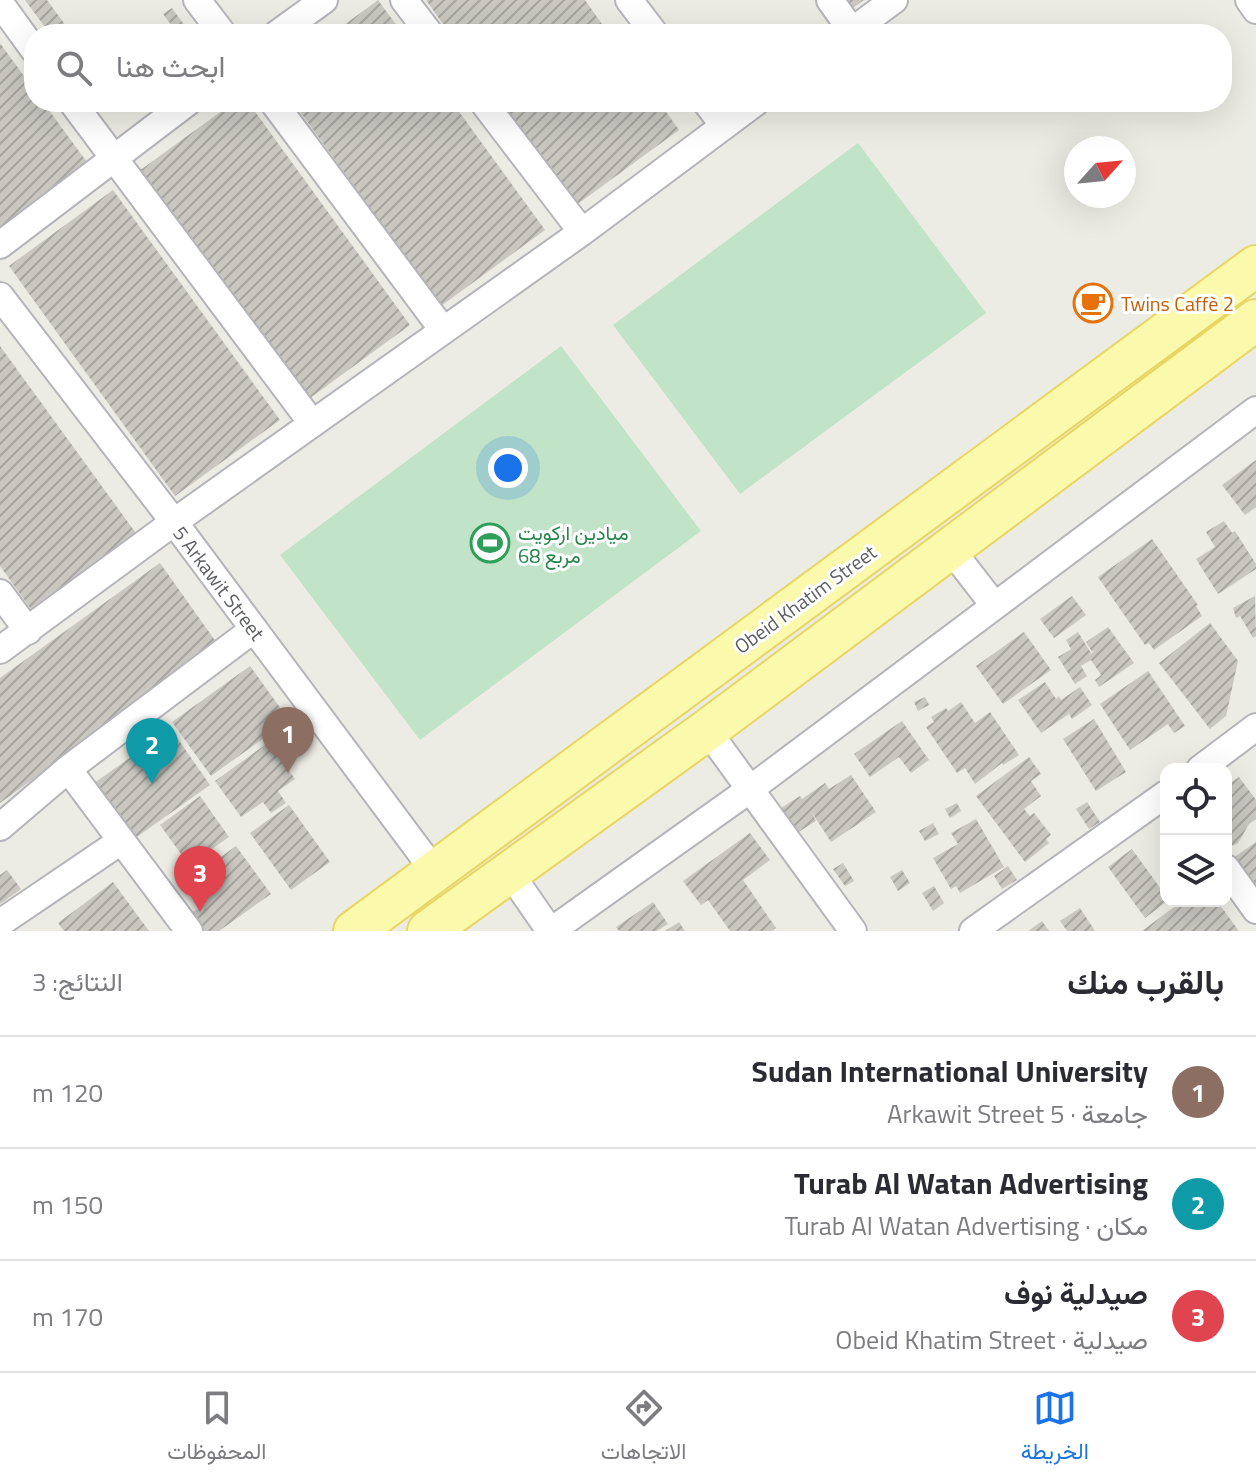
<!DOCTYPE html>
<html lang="ar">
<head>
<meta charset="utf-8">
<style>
  body { margin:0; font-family:"Titillium Web",Vazirmatn,sans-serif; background:#f7f7f7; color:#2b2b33; direction:rtl }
  .controls { position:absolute; right:24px; bottom:24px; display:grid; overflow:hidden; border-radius:16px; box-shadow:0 8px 32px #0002 }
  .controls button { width:72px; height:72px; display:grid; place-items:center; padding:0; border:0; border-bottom:2px solid #e1e1e2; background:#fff; color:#2b2b33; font:40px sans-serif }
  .compass { position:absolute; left:1064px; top:136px; width:72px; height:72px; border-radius:50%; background:#fff; box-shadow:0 8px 32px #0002; rotate:63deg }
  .you { position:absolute; left:508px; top:468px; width:28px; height:28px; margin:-20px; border:6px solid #fff; border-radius:50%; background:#1a73e8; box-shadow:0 0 0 12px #1a73e833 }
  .badge { display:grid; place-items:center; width:52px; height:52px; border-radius:50%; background:#1a73e8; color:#fff; font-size:26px; font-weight:700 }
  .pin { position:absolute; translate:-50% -66px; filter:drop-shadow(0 2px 4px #0008) }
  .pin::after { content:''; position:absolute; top:42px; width:28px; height:24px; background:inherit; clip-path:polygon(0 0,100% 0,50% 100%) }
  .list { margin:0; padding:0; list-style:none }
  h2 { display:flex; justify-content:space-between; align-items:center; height:104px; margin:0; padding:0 32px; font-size:34px }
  h2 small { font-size:26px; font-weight:400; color:#7c7c81 }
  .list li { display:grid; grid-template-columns:52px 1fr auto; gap:24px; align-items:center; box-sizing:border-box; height:112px; padding:0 32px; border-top:2px solid #e1e1e2 }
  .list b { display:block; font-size:30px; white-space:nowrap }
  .list p { margin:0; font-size:26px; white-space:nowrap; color:#7c7c81 }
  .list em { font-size:26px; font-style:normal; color:#7c7c81 }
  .icon { flex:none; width:44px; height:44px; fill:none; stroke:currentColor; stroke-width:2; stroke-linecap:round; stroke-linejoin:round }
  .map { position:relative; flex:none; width:1256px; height:931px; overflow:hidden; direction:ltr }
  .search { position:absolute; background:#fff; box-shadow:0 8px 32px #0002; left:24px; right:24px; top:24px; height:88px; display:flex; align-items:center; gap:20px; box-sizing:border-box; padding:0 28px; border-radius:32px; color:#7c7c81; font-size:30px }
  .sheet { height:440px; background:#fff }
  nav { display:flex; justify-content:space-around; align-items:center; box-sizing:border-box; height:112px; border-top:2px solid #e1e1e2; background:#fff; font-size:22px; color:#7c7c81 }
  nav a { display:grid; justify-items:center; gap:4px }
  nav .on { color:#1a73e8 }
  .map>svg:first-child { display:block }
  .garden { fill:#c1e3c7 }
  .building { fill:url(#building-hatch) }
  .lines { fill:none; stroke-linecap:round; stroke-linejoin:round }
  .minor-casing { stroke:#b4b5ba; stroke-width:30 }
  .primary-casing { stroke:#e8d662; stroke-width:44 }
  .minor { stroke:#fff; stroke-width:26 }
  .primary { stroke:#faf9ac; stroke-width:40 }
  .labels { text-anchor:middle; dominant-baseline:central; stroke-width:6; stroke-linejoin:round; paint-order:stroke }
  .food-label { font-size:20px; fill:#c56008; stroke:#fff; text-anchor:start }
  .leisure-label { font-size:20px; fill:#27864d; stroke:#fff; text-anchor:start }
  .street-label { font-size:20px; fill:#5c5e63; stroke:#fff }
</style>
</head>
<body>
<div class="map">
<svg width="1256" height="931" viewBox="0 0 1256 931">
  <defs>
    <pattern id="building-hatch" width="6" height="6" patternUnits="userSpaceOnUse" patternTransform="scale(2)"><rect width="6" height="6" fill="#c9c7c0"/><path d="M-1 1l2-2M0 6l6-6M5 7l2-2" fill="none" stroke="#a6a5a0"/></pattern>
  </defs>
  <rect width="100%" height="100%" fill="#edece4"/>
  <path class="garden" d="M858,143l128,170 -246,181 -127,-169z
    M561,346l140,185 -281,209 -140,-185z"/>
  <path class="building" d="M25,0h22l25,34h-22z
    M378,0l25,34h-71z
    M426,0h159l24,34h-159z
    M843,0h21l-14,10z
    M172,8l19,26h-13l-15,-20z
    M0,43l34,47v12h9l49,67 -92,68z
    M234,102h14l162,223 -104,76 -167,-230z
    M293,102h159l93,128 -104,76z
    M499,102h160l20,28 -104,76z
    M113,190l167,230 -105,76 -166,-230z
    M0,346l138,190 -105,76 -33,-46z
    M1256,460v47l-11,8 -23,-30z
    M1224,521l8,12 3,-2 21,33v5l-38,25 -22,-35 19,-12 -9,-15z
    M1152,539l46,66 -2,1 6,10 -48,34 -5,-7 -4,2 -47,-68z
    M160,563l59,83 -219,157v-125z
    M1072,596l14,19 -32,23 -14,-19z
    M1255,596l1,40 -3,2 -13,-22 -4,2 -3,-10z
    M1210,623l28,38 -12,55 -16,13 -51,-66z
    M1108,627l26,36 -35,24 -4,-7 6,-5 -10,-15 -10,6 6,10 -12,8 -17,-27 13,-8 -5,-9 12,-8 13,21 -3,3 8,-6 -4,2 -6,-10z
    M1024,632l27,38 -48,34 -27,-38z
    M250,666l39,54 -78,56 -39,-54z
    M1148,671l37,55 -11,7 -6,-9 -38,26 -30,-46z
    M1045,682l11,17 3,-3 2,4 19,-13 12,18 -20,14 -3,-5 -28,19 -23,-33z
    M925,697l4,8 -11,6 -4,-9z
    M961,702l14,21 15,-11 29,43 -16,10 -1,-2 -27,21 -10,-16 -8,5 -31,-46 8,-5 -3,-5 15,-9 2,3z
    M1094,719l32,53 -30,19 -33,-52z
    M902,721l27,39 -18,13 -12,-16 -29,20 -16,-23z
    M171,729l39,56 -76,54 -40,-56z
    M269,742l26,37 -17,12 8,12 -15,10 -8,-11 -22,15 -26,-36z
    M1029,757l12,17 -10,7 10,15 -17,13 6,7 4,-3 17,22 -5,4 3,4 -24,19 -49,-66z
    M851,775l25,37 -45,30 -20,-31 5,10 -19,12 -16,-25 19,-12 2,3 23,-16 4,6z
    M1239,777l17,23v19l-7,5 -11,19 -12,6v-63z
    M200,796l29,41 -40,28 -29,-40z
    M1087,802l13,20 -11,7 -13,-20z
    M957,803l4,8 -11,7 -5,-9z
    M289,805l41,57 -39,28 -41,-57z
    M976,819l28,48 -44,26 -4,-7 -5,3 -18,-31 25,-14 -7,-11z
    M933,823l6,11 -14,7 -6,-10z
    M750,833l20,27 -27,20 33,48 -5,3h-41l-22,-31 -7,5 -18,-24z
    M1256,842v56l-30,-35z
    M236,846l35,48 -52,37h-27l-9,-12 23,-16 -17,-23z
    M1132,849l34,47v6l-21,16 -37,-51z
    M843,863l11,18 -9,5 -12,-17z
    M1008,866l9,14 -15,9 -8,-13z
    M7,870l14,19 -21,15v-29z
    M902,870l8,13 -12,8 -8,-14z
    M113,882l36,49h-85l-6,-8z
    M934,886l10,17 -11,8 -11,-18z
    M1182,901h35l22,30h-97z
    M653,902l15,22 -11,7h-38l-3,-4z
    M1080,908l15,23h-28l-7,-10z
    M1042,921l7,10h-21z
    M679,922l6,9h-20z"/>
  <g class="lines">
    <g class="minor-casing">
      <path id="minor" d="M197,0l26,34
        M404,0l26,34
        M629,0l26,34
        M830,0l22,31
        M1249,0l7,10
        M0,3l34,47
        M277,34l47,-34
        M848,34l46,-34
        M72,102l240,321
        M273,102l170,228
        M483,102l99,130
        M706,102l18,24
        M0,245l188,-143
        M0,296l174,226 261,350
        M949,547l45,58
        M0,593l28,38
        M0,650l174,-128 408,-290 174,-130
        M707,730l146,201
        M68,769l121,162
        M1200,769l56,-42
        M0,827l68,-58 186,-140
        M1226,868l30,42
        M510,873l40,58
        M0,923l121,-82
        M551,931l198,-141 507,-380
        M973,931l193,-137"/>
    </g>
    <g class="primary-casing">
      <path id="primary" d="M354,931l902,-665
        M428,931l279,-201 549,-410"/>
    </g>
    <use href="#minor" class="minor"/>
    <use href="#primary" class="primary"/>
  </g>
  <defs>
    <g id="cafe-ring" transform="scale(2)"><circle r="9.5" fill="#fff" stroke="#e8710a" stroke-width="1.5"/><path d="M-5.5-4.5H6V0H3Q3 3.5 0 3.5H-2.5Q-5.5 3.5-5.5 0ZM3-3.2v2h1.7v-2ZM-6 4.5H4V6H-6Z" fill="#e8710a"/></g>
    <g id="stadium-ring" transform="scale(2)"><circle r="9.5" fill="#fff" stroke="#2e9e5b" stroke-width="1.5"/><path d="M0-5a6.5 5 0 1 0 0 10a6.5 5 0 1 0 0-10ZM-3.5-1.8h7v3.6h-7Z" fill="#2e9e5b"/></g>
  </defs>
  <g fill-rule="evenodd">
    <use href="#cafe-ring" x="1093" y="303"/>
    <use href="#stadium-ring" x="490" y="543"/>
  </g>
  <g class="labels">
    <g class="food-label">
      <text x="1121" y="303">Twins Caffè 2</text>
    </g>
    <g class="leisure-label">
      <text x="518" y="532">ميادين اركويت<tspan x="518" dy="23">مربع 68</tspan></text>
    </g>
    <g class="street-label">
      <text transform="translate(219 583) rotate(53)">5 Arkawit Street</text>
      <text transform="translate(805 599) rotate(-36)">Obeid Khatim Street</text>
    </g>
  </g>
</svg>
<div class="controls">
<button><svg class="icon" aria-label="locate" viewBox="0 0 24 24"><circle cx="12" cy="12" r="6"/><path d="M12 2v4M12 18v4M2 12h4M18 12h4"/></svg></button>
<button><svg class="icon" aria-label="layers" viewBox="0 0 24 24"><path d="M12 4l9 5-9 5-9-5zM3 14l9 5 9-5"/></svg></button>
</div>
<svg class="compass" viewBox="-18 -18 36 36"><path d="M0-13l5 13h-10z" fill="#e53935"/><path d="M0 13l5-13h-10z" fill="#7c7c81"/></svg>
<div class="you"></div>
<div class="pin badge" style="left:288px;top:773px;background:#8d6e63">1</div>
<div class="pin badge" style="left:152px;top:784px;background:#0f9aa8">2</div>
<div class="pin badge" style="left:200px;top:912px;background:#e0444e">3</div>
<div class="search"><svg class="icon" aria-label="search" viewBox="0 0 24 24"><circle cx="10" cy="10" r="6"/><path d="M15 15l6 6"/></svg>ابحث هنا</div>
</div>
<section class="sheet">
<h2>بالقرب منك<small>النتائج: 3</small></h2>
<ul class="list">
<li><span class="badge" style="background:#8d6e63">1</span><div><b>Sudan International University</b><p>جامعة · 5 Arkawit Street</p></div><em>120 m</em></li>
<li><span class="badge" style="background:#0f9aa8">2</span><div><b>Turab Al Watan Advertising</b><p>مكان · Turab Al Watan Advertising</p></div><em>150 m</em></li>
<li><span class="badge" style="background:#e0444e">3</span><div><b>صيدلية نوف</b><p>صيدلية · Obeid Khatim Street</p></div><em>170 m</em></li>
</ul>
</section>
<nav>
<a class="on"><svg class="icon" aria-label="map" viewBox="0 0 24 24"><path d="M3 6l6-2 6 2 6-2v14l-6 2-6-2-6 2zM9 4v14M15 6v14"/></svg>الخريطة</a>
<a><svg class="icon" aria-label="directions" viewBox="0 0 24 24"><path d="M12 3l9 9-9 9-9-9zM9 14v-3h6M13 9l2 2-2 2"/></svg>الاتجاهات</a>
<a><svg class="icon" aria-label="saved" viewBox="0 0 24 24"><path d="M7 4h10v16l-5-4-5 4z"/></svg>المحفوظات</a>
</nav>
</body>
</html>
